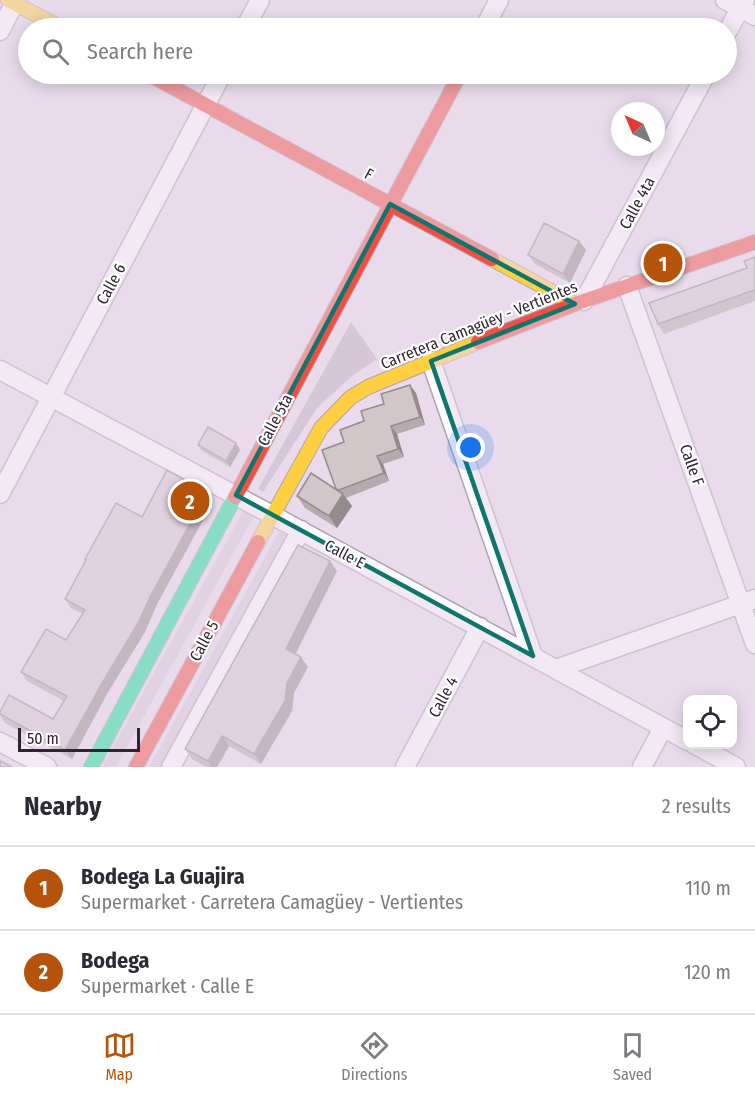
<!DOCTYPE html>
<html lang="en">
<head>
<meta charset="utf-8">
<style>
  body { margin:0; font-family:"Fira Sans Condensed",sans-serif; background:#f2f2f3; color:#2b2b33 }
  .controls { position:absolute; right:18px; bottom:18px; display:grid; overflow:hidden; border-radius:12px; box-shadow:0 3px 15px #0003 }
  .controls button { width:54px; height:54px; display:grid; place-items:center; padding:0; border:0; border-bottom:2px solid #e1e1e2; background:#fff; color:#2b2b33; font:30px sans-serif }
  .compass { position:absolute; left:611px; top:102px; width:54px; height:54px; border-radius:50%; background:#fff; box-shadow:0 3px 15px #0003; rotate:316deg }
  .scale { position:absolute; left:18px; bottom:15px; width:122px; box-sizing:border-box; padding-left:6px; border:3px solid #2f2530; border-top:0; font-size:16px; line-height:21px; white-space:nowrap; color:#2f2530; -webkit-text-stroke:4px #fff; paint-order:stroke }
  .you { position:absolute; left:471px; top:448px; width:21px; height:21px; margin:-15px; border:4px solid #fff; border-radius:50%; background:#1a73e8; box-shadow:0 0 0 9px #1a73e833 }
  .badge { display:grid; place-items:center; width:39px; height:39px; border-radius:50%; background:#b45309; color:#fff; font-size:20px; font-weight:700 }
  .pin { position:absolute; translate:-50% -50%; border:3px solid #fff; box-shadow:0 2px 6px #0006 }
  .list { margin:0; padding:0; list-style:none }
  h2 { display:flex; justify-content:space-between; align-items:center; height:78px; margin:0; padding:0 24px; font-size:26px }
  h2 small { font-size:20px; font-weight:400; color:#7c7c81 }
  .list li { display:grid; grid-template-columns:39px 1fr auto; gap:18px; align-items:center; box-sizing:border-box; height:84px; padding:0 24px; border-top:2px solid #e1e1e2 }
  .list b { display:block; font-size:22px; white-space:nowrap }
  .list p { margin:0; font-size:20px; white-space:nowrap; color:#7c7c81 }
  .list em { font-size:20px; font-style:normal; color:#7c7c81 }
  .icon { flex:none; width:33px; height:33px; fill:none; stroke:currentColor; stroke-width:2; stroke-linecap:round; stroke-linejoin:round }
  .map { position:relative; flex:none; width:755px; height:767px; overflow:hidden }
  .search { position:absolute; background:#fff; box-shadow:0 3px 15px #0003; left:18px; right:18px; top:18px; height:66px; display:flex; align-items:center; gap:15px; box-sizing:border-box; padding:0 21px; border-radius:33px; color:#7c7c81; font-size:22px }
  .sheet { height:246px; background:#fff }
  nav { display:flex; justify-content:space-around; align-items:center; box-sizing:border-box; height:84px; border-top:2px solid #e1e1e2; background:#fff; font-size:16px; color:#7c7c81 }
  nav a { display:grid; justify-items:center; gap:3px }
  nav .on { color:#b45309 }
  .map>svg:first-child { display:block }
  .green { fill:#d5c6d8 }
  .lines { fill:none; stroke-linecap:round; stroke-linejoin:round }
  .street-casing { stroke:#aea3b1; stroke-width:21 }
  .fast-casing { stroke:#aea3b1; stroke-width:16 }
  .slow-casing { stroke:#aea3b1; stroke-width:16 }
  .jam-casing { stroke:#aea3b1; stroke-width:16 }
  .street { stroke:#fcfafc; stroke-width:18 }
  .fast { stroke:#16e098; stroke-width:14 }
  .slow { stroke:#ffcf43; stroke-width:14 }
  .jam { stroke:#f24e42; stroke-width:14 }
  .wall { fill:#b5aaad }
  .shaded-wall { fill:#938b8d }
  .building { fill:#d2c6c9; stroke:#938b8d; stroke-width:1.5 }
  .marked { fill:none; stroke:#0f766e; stroke-width:4.5; stroke-linejoin:round }
  .labels { text-anchor:middle; dominant-baseline:central; stroke-width:4.5; stroke-linejoin:round; paint-order:stroke }
  .street-label { font-size:16px; fill:#2f2530; stroke:#fff }
</style>
</head>
<body>
<div class="map">
<svg width="755" height="767" viewBox="0 0 755 767">
  <rect width="100%" height="100%" fill="#e9dbec"/>
  <path class="green" d="M351,322l26,37 -25,17 -35,32 -54,84 -5,-3z
    M244,510l10,6 -138,251h-14z
    M279,532l10,5 -126,230h-14z"/>
  <g class="lines">
    <g class="street-casing">
      <path id="street" d="M725,0l30,16
        M245,28l15,-28
        M484,28l15,-28
        M0,31l16,-31
        M726,34l19,-34
        M627,286l128,358
        M584,301l122,-227
        M431,361l102,295
        M0,370l272,145 416,226
        M0,494l222,-420
        M556,669l199,-70
        M0,742l47,25
        M694,744l42,23
        M171,767l130,-237
        M405,767l75,-140
        M642,767l21,-39"/>
    </g>
    <g class="fast-casing">
      <path id="fast" d="M91,767l144,-270"/>
    </g>
    <g class="slow-casing">
      <path id="slow" d="M8,0l54,28
        M492,259l83,45
        M258,542l63,-114 29,-30 18,-11 110,-45"/>
    </g>
    <g class="jam-casing">
      <path id="jam" d="M148,74l344,185
        M478,342l97,-38 180,-62
        M235,497l225,-423
        M136,767l122,-225"/>
    </g>
    <use href="#street" class="street"/>
    <use href="#fast" class="fast"/>
    <use href="#slow" class="slow"/>
    <use href="#jam" class="jam"/>
  </g>
  <path class="wall" d="M579,241l7,9 -16,33 -35,-19 -7,-9z
    M755,257v44l-91,33 -6,-10 89,-56z
    M416,393l9,32 -28,9 7,23 -21,7 6,17 -43,17 6,8 -15,22 -32,-20 -8,-12 39,-7 8,-47 20,-21z
    M236,443l4,7 -10,17 -28,-16 -4,-6z
    M204,496l5,13 -52,95 -12,28 -37,60 -36,67 -67,-36 -5,-8v-3l53,7 11,-18 -37,-20 -6,-9 45,-32 17,-26 -12,-6 -6,-9 21,-38 -1,-2 57,-42z
    M337,571l-42,83 13,13 -14,26 -2,18 -31,53 -32,-18 -12,21h-11l-14,-8 -7,-10z"/>
  <path class="shaded-wall" d="M579,241l7,9 -16,33 -7,-9z
    M410,385l6,8 9,32 -5,-8z
    M391,426l6,8 7,23 -6,-8z
    M236,443l4,7 -10,17 -4,-6z
    M377,456l6,8 6,17 -5,-8z
    M198,487l6,9 5,13 -52,95 -12,28 -37,60 -36,67 -7,-9 37,-67 49,-88z
    M343,494l9,12 -15,22 -8,-12z
    M330,561l7,10 -44,88 -7,-10z
    M301,657l7,10 -14,26 -2,18 -31,53 -7,-10 33,-71z
    M222,736l7,10 -12,21h-6l-3,-6z"/>
  <path class="building" d="M544,223l35,18 -16,33 -35,-19z
    M755,257v34l-1,-1 -96,34 -9,-21 98,-35 -3,-7z
    M410,385l10,32 -29,9 7,23 -21,7 7,17 -45,17 -3,-1 -14,-39 22,-8 -4,-12 24,-9 -3,-10 23,-7 -3,-10z
    M208,427l28,16 -10,18 -28,-16z
    M167,470l31,17 5,13 -52,95 -13,28 -36,60 -37,67 -65,-36v-2l9,-17 44,24 14,-23 -46,-24 25,-43 20,11 19,-30 -20,-11 21,-39 -1,-1 31,-56 26,14z
    M311,473l32,21 -14,22 -32,-20z
    M298,545l32,16 -44,88 15,8 -14,26 -2,18 -31,53 -32,-18 -14,25 -23,-12z
    M0,761l12,6h-12z"/>
  <path d="M0 0H755V767H0ZM390,204l185,100 -144,57 102,295 -297,-161z" fill="#e9dbec" fill-opacity=".55" fill-rule="evenodd"/>
  <path class="marked" d="M390,204l185,100 -144,57 102,295 -297,-161z"/>
  <g class="labels">
    <g class="street-label">
      <text transform="translate(369 174) rotate(28)">F</text>
      <text transform="translate(637 203) rotate(-62)">Calle 4ta</text>
      <text transform="translate(111 284) rotate(-62)">Calle 6</text>
      <text transform="translate(479 325) rotate(-22)">Carretera Camagüey - Vertientes</text>
      <text transform="translate(275 420) rotate(-62)">Calle 5ta</text>
      <text transform="translate(692 465) rotate(70)">Calle F</text>
      <text transform="translate(345 554) rotate(28)">Calle E</text>
      <text transform="translate(204 641) rotate(-62)">Calle 5</text>
      <text transform="translate(443 697) rotate(-62)">Calle 4</text>
    </g>
  </g>
</svg>
<div class="controls">
<button><svg class="icon" aria-label="locate" viewBox="0 0 24 24"><circle cx="12" cy="12" r="6"/><path d="M12 2v4M12 18v4M2 12h4M18 12h4"/></svg></button>
</div>
<svg class="compass" viewBox="-18 -18 36 36"><path d="M0-13l5 13h-10z" fill="#e53935"/><path d="M0 13l5-13h-10z" fill="#7c7c81"/></svg>
<div class="scale">50 m</div>
<div class="you"></div>
<div class="pin badge" style="left:663px;top:263px">1</div>
<div class="pin badge" style="left:190px;top:501px">2</div>
<div class="search"><svg class="icon" aria-label="search" viewBox="0 0 24 24"><circle cx="10" cy="10" r="6"/><path d="M15 15l6 6"/></svg>Search here</div>
</div>
<section class="sheet">
<h2>Nearby<small>2 results</small></h2>
<ul class="list">
<li><span class="badge">1</span><div><b>Bodega La Guajira</b><p>Supermarket · Carretera Camagüey - Vertientes</p></div><em>110 m</em></li>
<li><span class="badge">2</span><div><b>Bodega</b><p>Supermarket · Calle E</p></div><em>120 m</em></li>
</ul>
</section>
<nav>
<a class="on"><svg class="icon" aria-label="map" viewBox="0 0 24 24"><path d="M3 6l6-2 6 2 6-2v14l-6 2-6-2-6 2zM9 4v14M15 6v14"/></svg>Map</a>
<a><svg class="icon" aria-label="directions" viewBox="0 0 24 24"><path d="M12 3l9 9-9 9-9-9zM9 14v-3h6M13 9l2 2-2 2"/></svg>Directions</a>
<a><svg class="icon" aria-label="saved" viewBox="0 0 24 24"><path d="M7 4h10v16l-5-4-5 4z"/></svg>Saved</a>
</nav>
</body>
</html>
